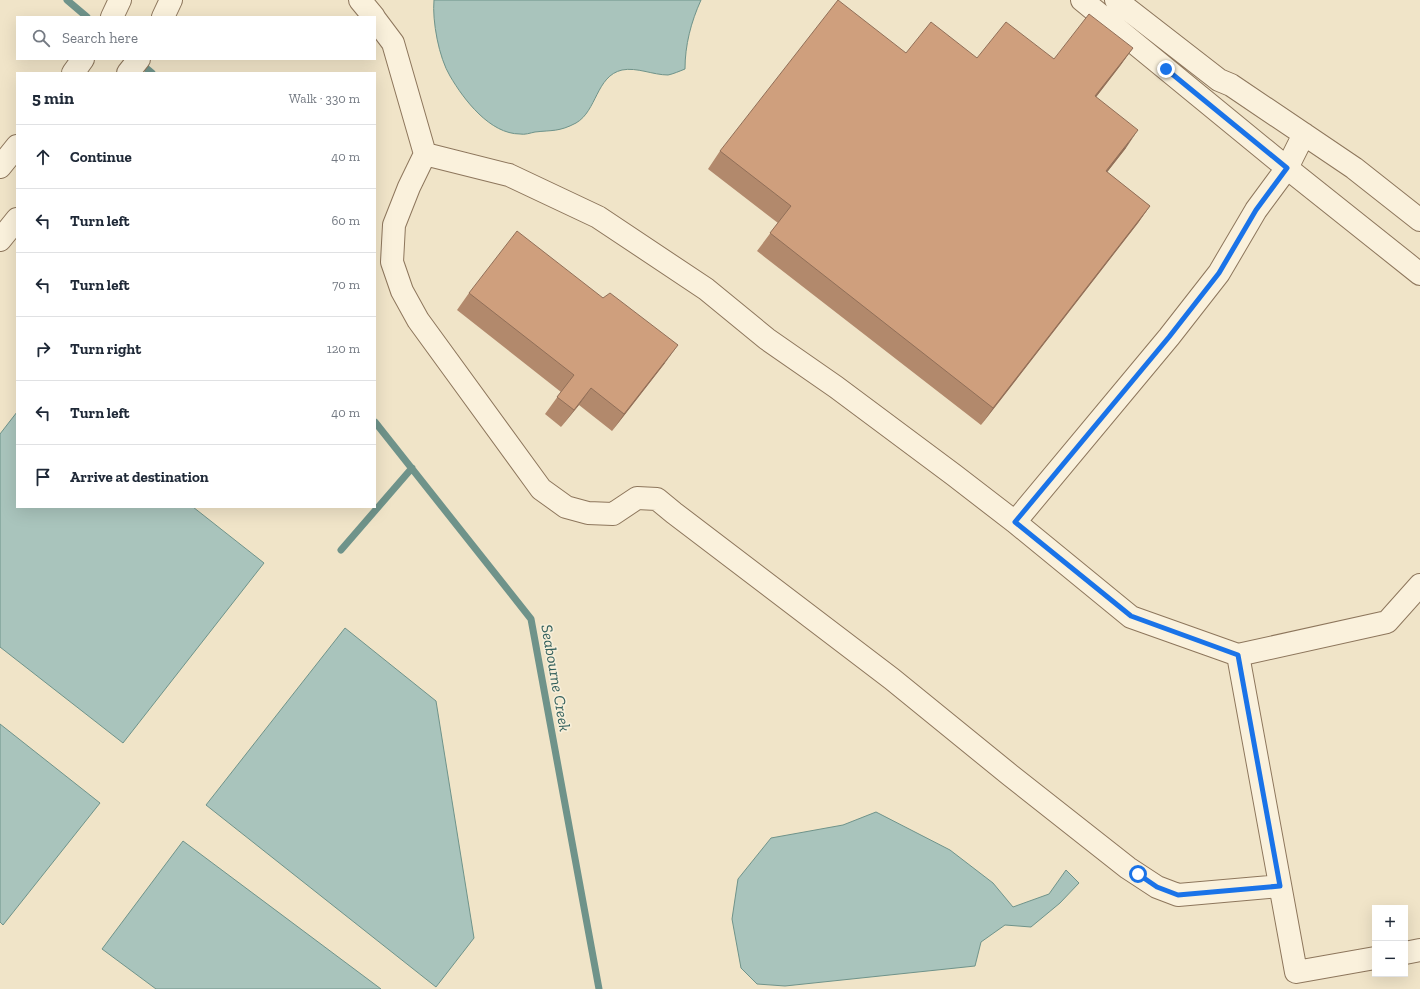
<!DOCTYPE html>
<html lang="en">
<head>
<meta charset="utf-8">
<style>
  body { margin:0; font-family:"Zilla Slab",serif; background:#f6f6f7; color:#1f2937 }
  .controls { position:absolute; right:12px; bottom:12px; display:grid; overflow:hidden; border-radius:0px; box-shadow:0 4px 16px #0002 }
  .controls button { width:36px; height:36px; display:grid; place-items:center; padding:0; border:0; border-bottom:1px solid #e0e1e3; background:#fff; color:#1f2937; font:20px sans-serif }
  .stop { position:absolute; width:12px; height:12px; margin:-9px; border:3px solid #1a73e8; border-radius:50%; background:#fff }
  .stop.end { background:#1a73e8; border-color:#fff; box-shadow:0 1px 4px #0008 }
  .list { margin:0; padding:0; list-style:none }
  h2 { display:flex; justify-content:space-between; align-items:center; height:52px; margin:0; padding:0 16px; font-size:17px }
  h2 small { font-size:13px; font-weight:400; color:#747a83 }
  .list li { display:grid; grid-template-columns:26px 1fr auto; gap:12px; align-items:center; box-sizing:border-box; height:64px; padding:0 16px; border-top:1px solid #e0e1e3 }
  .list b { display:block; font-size:15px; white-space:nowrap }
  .list em { font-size:13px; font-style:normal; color:#747a83 }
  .icon { flex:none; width:22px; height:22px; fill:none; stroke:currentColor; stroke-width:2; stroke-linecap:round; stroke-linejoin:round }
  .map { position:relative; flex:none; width:1420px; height:989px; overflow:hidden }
  .search { position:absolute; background:#fff; box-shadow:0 4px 16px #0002; left:16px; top:16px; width:360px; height:44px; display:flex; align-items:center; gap:10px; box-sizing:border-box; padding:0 14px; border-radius:0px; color:#747a83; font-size:15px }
  .panel { position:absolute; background:#fff; box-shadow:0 4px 16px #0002; left:16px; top:72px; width:360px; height:436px; border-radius:0px }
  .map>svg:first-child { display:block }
  .water { fill:#a9c4bc; stroke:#6f938a }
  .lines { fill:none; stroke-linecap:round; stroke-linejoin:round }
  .stream { stroke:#6f938a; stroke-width:7 }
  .minor-casing { stroke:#8d765c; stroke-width:24 }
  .minor { stroke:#faf1dc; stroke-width:22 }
  .wall { fill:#b2896c }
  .shaded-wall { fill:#916f58 }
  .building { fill:#cf9f7d; stroke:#916f58 }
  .route { stroke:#1a73e8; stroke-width:5 }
  .labels { text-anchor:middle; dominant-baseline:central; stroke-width:3.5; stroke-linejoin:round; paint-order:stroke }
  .water-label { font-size:16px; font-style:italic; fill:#2f5d5a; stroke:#f7eed8 }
</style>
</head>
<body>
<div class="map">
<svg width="1420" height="989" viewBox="0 0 1420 989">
  <rect width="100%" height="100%" fill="#f0e4c8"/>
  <path class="water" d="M434,0h267c-10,22 -16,45 -16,69 -5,2 -12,5 -17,6 -15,0 -31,-8 -46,-5 -26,6 -25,41 -46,53 -17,9 -24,7 -41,9 -5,1 -10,3 -15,2 -30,0 -56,-34 -70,-58 -11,-18 -18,-55 -16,-76z
    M17,412v95h176l71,56 -141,180 -123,-96v-213z
    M345,628l91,73 38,237 -38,49 -230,-182z
    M0,724l100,79 -97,122 -3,-3z
    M876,812l74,38 43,33 20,24 36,-13 17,-24 13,13 -19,20 -29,24 -26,-2 -24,17 -6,24 -190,20 -28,-2 -16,-16 -9,-49 6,-40 33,-41 72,-13z
    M183,841l198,148h-225l-54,-40z"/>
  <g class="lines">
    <path class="stream" d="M67,0l20,17
      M140,63l12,10
      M375,422l156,197 68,370
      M341,550l71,-82"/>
    <g class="minor-casing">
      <path id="minor" d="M360,0l14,17
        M1082,0l205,168 133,106
        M1116,0l103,80 12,5 123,83 66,52
        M112,17l8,-17
        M163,17l8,-17
        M375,19l18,24 32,111 84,21 89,42 108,72 61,50 69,48 118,88 61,47 116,95 107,38 149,-33 33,-37
        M73,73l10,-14
        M128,73l11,-14
        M425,154l-16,33 -15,38 -2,37 10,29 16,29 123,169 25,18 22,6 25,1 24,-16 20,1 17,14 218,166 118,96 118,93 29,19 21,8 102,-9
        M0,167l17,-21
        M0,240l17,-21
        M1015,522l154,-185 50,-64 37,-63 31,-42 17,-34
        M1238,655l58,317 79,-14
        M1405,953l15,-3"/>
    </g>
    <use href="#minor" class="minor"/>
  </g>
  <path class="wall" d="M1133,48l-13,18 -24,31 30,51 -19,24 43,34 -12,17 -157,202 -224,-174 21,-28 -70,-54 12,-18 186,-98 71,5 77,1z
    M469,293l196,70 -53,68 -33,-26 -18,22 -16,-13 16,-22 -104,-82z"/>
  <path class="shaded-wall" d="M1133,48l-13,18 -37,48 12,-18z
    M1138,130l-12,18 -32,41 12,-18z
    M1150,206l-12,17 -157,202 12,-17z
    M678,345l-13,18 -53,68 12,-17z
    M591,388l-12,17 -18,22 13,-17z"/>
  <path class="building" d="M838,0l68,53 25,-31 46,36 29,-36 48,37 35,-45 44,34 -38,48 43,34 -32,41 44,35 -157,202 -223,-175 21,-27 -71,-55z
    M517,231l86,67 7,-5 68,52 -54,69 -33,-26 -17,22 -17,-13 17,-22 -105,-82z"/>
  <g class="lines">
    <path class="route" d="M1138,874l19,13 21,8 102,-9 -42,-231 -107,-39 -116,-94 154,-185 50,-64 37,-63 31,-42 -121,-99"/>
  </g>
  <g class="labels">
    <g class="water-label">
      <text transform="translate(556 678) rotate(80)">Seabourne Creek</text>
    </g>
  </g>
</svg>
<div class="controls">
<button>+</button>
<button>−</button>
</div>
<div class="stop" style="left:1138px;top:874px"></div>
<div class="stop end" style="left:1166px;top:69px"></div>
<div class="search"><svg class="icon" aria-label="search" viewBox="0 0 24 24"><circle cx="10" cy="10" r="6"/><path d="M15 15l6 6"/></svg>Search here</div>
<section class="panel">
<h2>5 min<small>Walk · 330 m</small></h2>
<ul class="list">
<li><svg class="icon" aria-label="ahead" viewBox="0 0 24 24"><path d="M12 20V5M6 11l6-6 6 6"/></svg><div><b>Continue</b></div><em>40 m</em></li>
<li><svg class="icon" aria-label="left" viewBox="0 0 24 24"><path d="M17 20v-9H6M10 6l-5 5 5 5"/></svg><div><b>Turn left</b></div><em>60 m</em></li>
<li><svg class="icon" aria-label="left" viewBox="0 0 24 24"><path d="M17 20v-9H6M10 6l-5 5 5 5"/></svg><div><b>Turn left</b></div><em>70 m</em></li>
<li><svg class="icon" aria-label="right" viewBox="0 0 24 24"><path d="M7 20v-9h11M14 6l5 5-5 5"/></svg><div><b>Turn right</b></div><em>120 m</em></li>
<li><svg class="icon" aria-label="left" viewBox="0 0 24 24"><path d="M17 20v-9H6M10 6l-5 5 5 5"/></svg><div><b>Turn left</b></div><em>40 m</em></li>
<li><svg class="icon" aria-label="arrive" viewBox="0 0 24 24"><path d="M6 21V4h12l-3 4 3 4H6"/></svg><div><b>Arrive at destination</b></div></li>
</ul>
</section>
</div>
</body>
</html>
